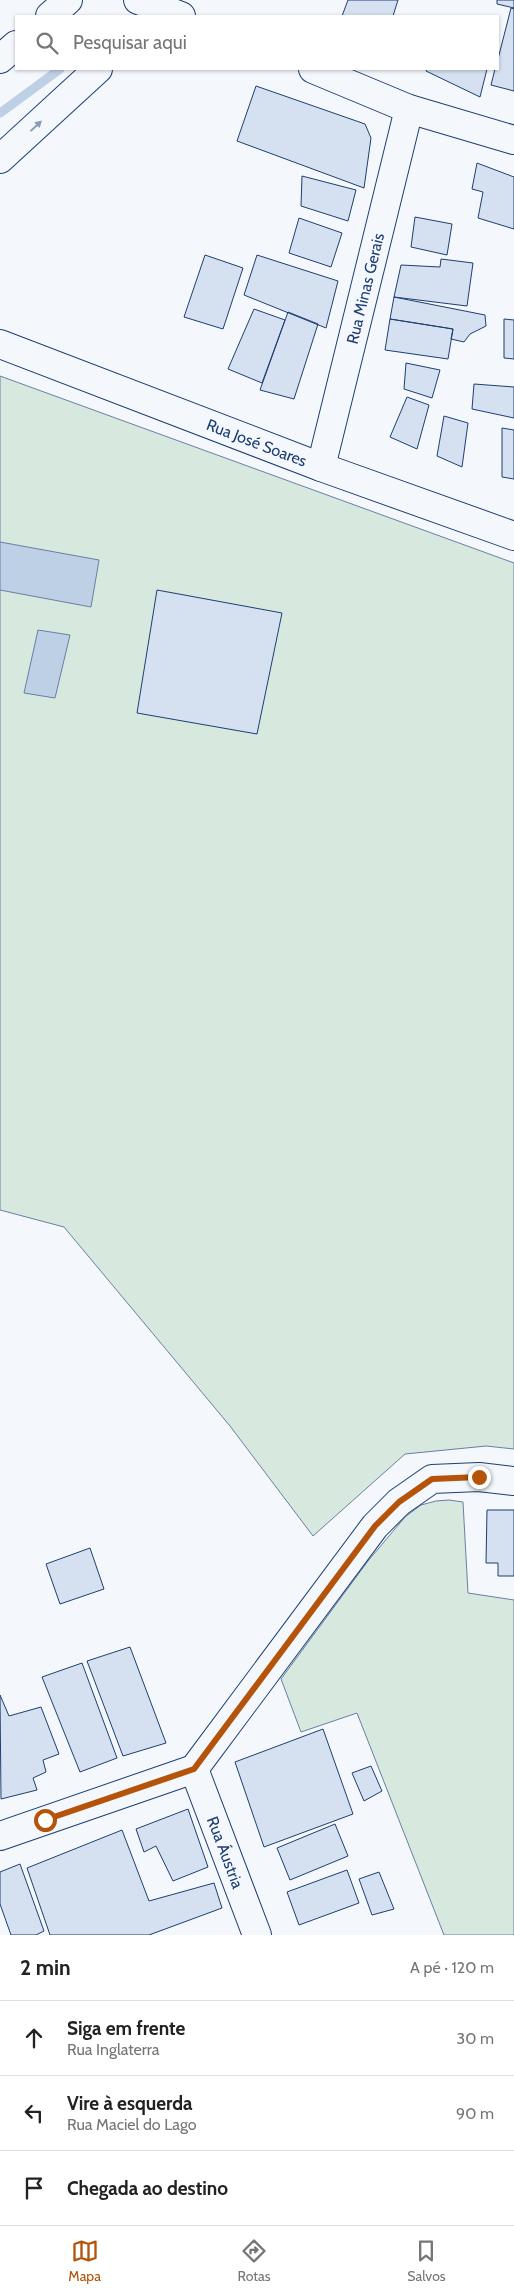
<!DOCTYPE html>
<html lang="pt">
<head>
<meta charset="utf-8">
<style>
  body { margin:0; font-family:Cabin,sans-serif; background:#f6f6f6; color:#222 }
  .stop { position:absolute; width:15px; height:15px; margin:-11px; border:4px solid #b45309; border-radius:50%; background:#fff }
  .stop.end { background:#b45309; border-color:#fff; box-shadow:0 1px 5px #0008 }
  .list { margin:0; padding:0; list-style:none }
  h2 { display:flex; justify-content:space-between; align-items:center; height:65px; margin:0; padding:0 20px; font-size:21px }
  h2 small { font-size:16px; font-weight:400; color:#767676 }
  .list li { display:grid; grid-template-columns:32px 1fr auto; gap:15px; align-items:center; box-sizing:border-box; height:75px; padding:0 20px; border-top:1px solid #e0e0e0 }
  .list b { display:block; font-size:19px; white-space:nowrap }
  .list p { margin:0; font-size:16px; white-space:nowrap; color:#767676 }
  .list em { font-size:16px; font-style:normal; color:#767676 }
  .icon { flex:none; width:28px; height:28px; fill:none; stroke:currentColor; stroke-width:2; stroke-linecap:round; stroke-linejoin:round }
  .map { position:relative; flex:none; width:514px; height:1935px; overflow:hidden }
  .search { position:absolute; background:#fff; box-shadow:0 1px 4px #0004; left:15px; right:15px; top:15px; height:55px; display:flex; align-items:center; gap:12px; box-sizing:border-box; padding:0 18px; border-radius:0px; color:#767676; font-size:19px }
  .sheet { height:290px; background:#fff }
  nav { display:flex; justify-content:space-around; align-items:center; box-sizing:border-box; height:70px; border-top:1px solid #e0e0e0; background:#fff; font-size:14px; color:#767676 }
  nav a { display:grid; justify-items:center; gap:2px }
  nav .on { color:#b45309 }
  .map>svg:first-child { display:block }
  .green { fill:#d7e8df; stroke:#687fa3 }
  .water { fill:#bed0e5; stroke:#687fa3 }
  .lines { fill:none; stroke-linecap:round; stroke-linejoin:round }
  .stream { stroke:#bed0e5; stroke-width:9 }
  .building { fill:#d5e0f0; stroke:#1d3f73 }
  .street-casing { stroke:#1d3f73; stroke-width:30 }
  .secondary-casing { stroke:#1d3f73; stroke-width:30 }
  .street { stroke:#f4f7fb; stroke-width:28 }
  .secondary { stroke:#f4f7fb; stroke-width:28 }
  .oneway { fill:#889bb7 }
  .route { stroke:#b45309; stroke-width:6 }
  .labels { text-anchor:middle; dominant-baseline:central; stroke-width:4; stroke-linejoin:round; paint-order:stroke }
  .street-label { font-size:16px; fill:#1d3f73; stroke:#f4f7fb }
</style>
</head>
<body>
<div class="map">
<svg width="514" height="1935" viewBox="0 0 514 1935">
  <rect width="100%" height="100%" fill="#f4f7fb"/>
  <path class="green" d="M0,376l514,187v886l-28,-3 -81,8 -92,82 -83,-110 -166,-199 -64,-17z
    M449,1500l14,2 5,91 46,7v335h-70l-87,-222 -56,19 -20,-53 87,-118 37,-44 16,-12 15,-4z"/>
  <path class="water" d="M0,542l99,18 -8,47 -91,-17z
    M38,630l32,5 -15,63 -31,-5z"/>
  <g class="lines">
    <path class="stream" d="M0,113l60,-44"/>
  </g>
  <path class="building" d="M348,0h50l-5,16h-51z
    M497,0h17v8l-17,-4z
    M511,8l3,1v82l-23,-6 4,-16h3v-10z
    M427,69h60l-7,28 -54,-26z
    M256,86l109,38 6,14 -7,50 -127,-47z
    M477,163l37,14v52l-36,-11 5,-26 -11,-3z
    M302,176l54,14 -8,31 -47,-15z
    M415,217l37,7 -5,31 -36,-8z
    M299,218l43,15 -11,34 -42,-14z
    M205,255l38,13 -20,61 -39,-12z
    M257,255l81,26 -12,47 -82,-33z
    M441,259l32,4 -6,43 -73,-9 7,-32 39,2z
    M394,297l91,18 1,11 -16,8 -6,8 -13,-3 2,-10 -63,-10z
    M254,309l31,11 -23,63 -34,-14z
    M288,312l30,12 -24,75 -34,-9z
    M390,319l63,10 -5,30 -63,-9z
    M504,319l10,1v39l-10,-1z
    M406,363l34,7 -8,28 -28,-9z
    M474,384l40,3v31l-42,-9z
    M407,397l22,8 -12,44 -27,-12z
    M444,416l24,7 -6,44 -25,-11z
    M502,428l12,2v49l-12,-2z
    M157,590l125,23 -25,121 -120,-21z
    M487,1510h27v66h-16v-13h-12z
    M90,1548l14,41 -44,15 -14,-40z
    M130,1647l36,96 -43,13 -36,-95z
    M82,1663l35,95 -37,14 -38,-95z
    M0,1695l9,21 32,-9 18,47 -16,6 3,12 -13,6 4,12 -36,9z
    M323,1729l30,85 -89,33 -29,-85z
    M371,1766l11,25 -18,10 -12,-28z
    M188,1809l20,58 -35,14 -17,-35 -12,6 -8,-23z
    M335,1824l13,32 -58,24 -13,-32z
    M122,1830l27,71 65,-18 8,25 -73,27h-99l-23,-67z
    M20,1864l24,67 -8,4h-25l-11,-31v-32z
    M347,1870l12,33 -60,22 -12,-33z
    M379,1872l15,37 -22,6 -13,-36z"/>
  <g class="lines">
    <g class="street-casing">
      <g id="street">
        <path d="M50,16l18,-16"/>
        <path d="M0,59l16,-14"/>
        <path d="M0,159l98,-90"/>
        <path id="s1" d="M0,344l321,123 193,69"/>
        <path id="s2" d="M321,467l88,-358"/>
        <path d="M194,1769l181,-243 24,-24 33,-23 47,-2 35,4"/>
        <path id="s3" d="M194,1769l63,166"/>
        <path d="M0,1836l194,-67"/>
      </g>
    </g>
    <g class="secondary-casing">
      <path id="secondary" d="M138,0l43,16
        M313,69l96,40 105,31"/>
    </g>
    <use href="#street" class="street"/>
    <use href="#secondary" class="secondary"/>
  </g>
  <defs><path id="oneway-solid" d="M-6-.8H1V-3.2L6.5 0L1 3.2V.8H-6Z" transform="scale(1.25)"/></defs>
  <use class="oneway" href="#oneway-solid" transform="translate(36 126) rotate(-43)"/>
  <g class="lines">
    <path class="route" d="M45,1820l149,-51 181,-243 24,-24 33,-23 47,-2"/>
  </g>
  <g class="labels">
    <g class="street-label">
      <text stroke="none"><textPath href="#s2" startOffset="184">Rua Minas Gerais</textPath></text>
      <text stroke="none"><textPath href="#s1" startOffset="275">Rua José Soares</textPath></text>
      <text stroke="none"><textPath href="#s3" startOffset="89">Rua Áustria</textPath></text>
    </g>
  </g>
</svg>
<div class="stop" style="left:45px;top:1820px"></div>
<div class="stop end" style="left:479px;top:1477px"></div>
<div class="search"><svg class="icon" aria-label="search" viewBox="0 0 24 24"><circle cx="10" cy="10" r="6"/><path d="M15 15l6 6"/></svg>Pesquisar aqui</div>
</div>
<section class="sheet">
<h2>2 min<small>A pé · 120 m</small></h2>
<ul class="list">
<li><svg class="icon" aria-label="ahead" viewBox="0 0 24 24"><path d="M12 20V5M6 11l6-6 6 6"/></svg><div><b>Siga em frente</b><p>Rua Inglaterra</p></div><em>30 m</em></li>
<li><svg class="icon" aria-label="left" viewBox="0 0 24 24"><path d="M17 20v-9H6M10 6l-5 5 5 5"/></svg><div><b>Vire à esquerda</b><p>Rua Maciel do Lago</p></div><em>90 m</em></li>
<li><svg class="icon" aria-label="arrive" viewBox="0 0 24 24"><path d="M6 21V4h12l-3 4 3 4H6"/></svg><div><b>Chegada ao destino</b></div></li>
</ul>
</section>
<nav>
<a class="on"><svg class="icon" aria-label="map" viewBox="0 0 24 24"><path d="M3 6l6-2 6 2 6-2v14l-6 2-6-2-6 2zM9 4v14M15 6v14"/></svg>Mapa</a>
<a><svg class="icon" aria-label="directions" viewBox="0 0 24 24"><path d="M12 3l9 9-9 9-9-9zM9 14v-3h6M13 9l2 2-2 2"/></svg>Rotas</a>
<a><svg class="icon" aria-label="saved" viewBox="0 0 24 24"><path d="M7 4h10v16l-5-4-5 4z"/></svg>Salvos</a>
</nav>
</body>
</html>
